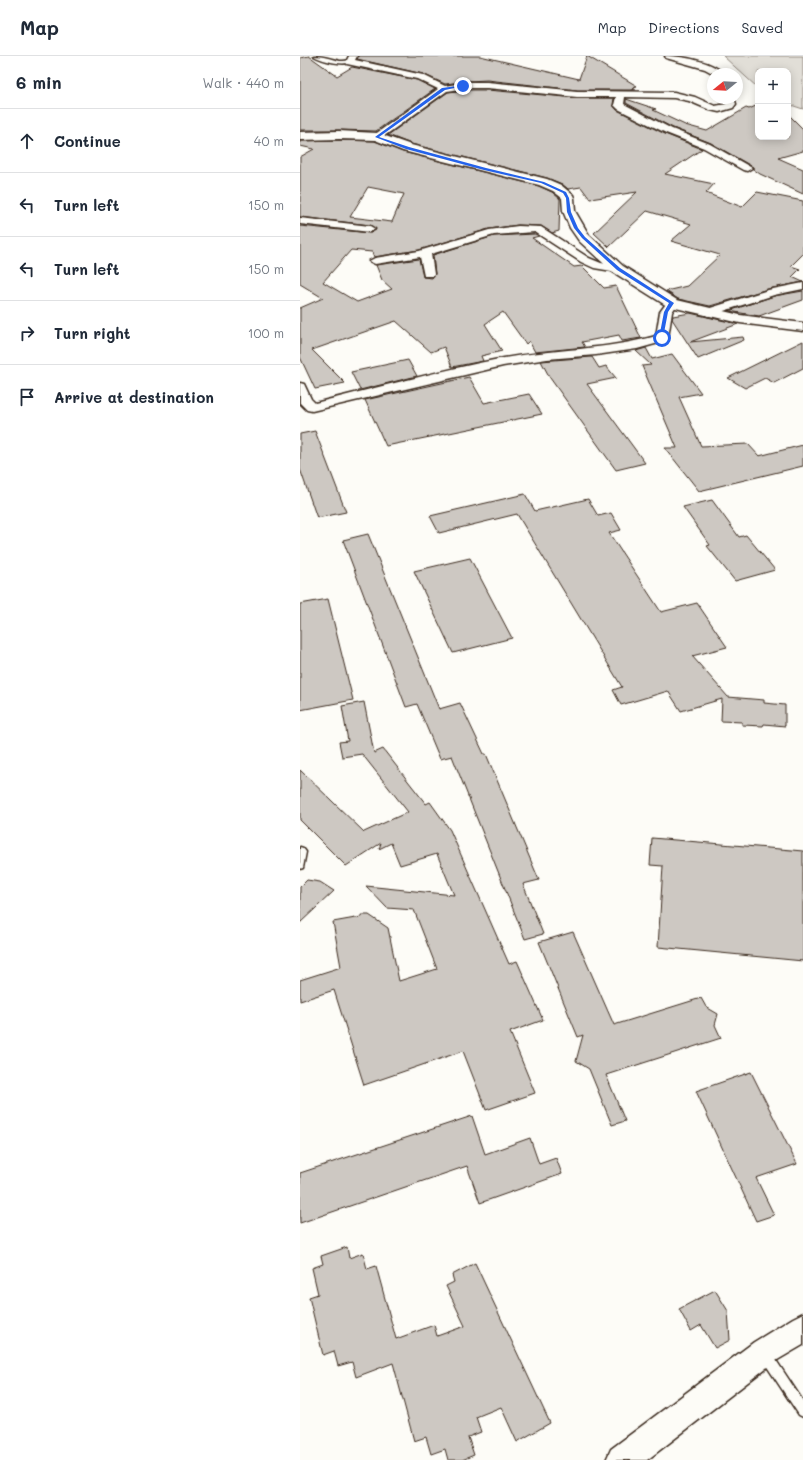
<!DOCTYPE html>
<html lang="en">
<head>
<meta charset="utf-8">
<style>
  body { margin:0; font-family:Mali,sans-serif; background:#f6f6f7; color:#1f2937 }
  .controls { position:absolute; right:12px; top:12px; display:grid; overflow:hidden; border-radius:8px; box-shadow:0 2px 10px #0003 }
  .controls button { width:36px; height:36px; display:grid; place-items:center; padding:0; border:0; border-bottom:1px solid #e0e1e3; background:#fff; color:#1f2937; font:20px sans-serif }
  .compass { position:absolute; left:407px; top:12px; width:36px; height:36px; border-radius:50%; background:#fff; box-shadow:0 2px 10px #0003; rotate:252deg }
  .stop { position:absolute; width:12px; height:12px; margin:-9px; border:3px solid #2563eb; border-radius:50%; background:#fff }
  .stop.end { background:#2563eb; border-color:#fff; box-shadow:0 1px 4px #0008 }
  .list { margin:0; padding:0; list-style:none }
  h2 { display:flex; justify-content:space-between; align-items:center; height:52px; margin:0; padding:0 16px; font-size:17px }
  h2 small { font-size:13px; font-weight:400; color:#747a83 }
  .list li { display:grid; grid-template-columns:26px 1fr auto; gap:12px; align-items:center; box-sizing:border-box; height:64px; padding:0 16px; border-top:1px solid #e0e1e3 }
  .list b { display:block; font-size:15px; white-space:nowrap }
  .list em { font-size:13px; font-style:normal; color:#747a83 }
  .icon { flex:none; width:22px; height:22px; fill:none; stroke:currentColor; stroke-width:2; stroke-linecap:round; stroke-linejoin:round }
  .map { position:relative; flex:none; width:503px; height:1404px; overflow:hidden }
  header { display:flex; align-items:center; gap:24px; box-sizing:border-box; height:56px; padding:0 20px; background:#fff; border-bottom:1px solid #e0e1e3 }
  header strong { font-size:19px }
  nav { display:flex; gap:22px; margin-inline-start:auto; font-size:14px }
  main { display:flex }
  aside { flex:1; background:#fff }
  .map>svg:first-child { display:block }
  .green { fill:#e1ded7; stroke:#8e847a }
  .building { fill:#cdc8c2; stroke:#3b2a1e; fill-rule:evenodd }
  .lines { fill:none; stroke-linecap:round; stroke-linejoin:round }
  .service-casing { stroke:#3b2a1e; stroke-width:3 }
  .minor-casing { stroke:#3b2a1e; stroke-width:3 }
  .tertiary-casing { stroke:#3b2a1e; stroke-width:3 }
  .service { fill:#fdfcf7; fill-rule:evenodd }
  .minor { fill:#fdfcf7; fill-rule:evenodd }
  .tertiary { fill:#fdfcf7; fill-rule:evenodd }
  .route { fill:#2563eb }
</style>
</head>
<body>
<header>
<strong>Map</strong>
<nav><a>Map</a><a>Directions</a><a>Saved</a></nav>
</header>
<main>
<aside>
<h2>6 min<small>Walk · 440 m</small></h2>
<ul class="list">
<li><svg class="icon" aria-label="ahead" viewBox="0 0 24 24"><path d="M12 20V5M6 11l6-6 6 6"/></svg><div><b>Continue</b></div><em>40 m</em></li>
<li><svg class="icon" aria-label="left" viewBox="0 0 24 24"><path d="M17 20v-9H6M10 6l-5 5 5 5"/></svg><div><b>Turn left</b></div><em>150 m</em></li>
<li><svg class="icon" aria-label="left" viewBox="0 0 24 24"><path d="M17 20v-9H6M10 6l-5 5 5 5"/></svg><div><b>Turn left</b></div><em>150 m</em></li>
<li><svg class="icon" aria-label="right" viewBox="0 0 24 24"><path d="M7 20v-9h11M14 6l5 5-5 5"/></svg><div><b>Turn right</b></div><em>100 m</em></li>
<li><svg class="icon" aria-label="arrive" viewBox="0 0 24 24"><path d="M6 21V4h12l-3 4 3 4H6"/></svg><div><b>Arrive at destination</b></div></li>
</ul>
</aside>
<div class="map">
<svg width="503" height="1404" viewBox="0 0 503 1404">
  <rect width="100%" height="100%" fill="#fdfcf7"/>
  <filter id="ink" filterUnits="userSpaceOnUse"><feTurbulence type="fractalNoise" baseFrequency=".025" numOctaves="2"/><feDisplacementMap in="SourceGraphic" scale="8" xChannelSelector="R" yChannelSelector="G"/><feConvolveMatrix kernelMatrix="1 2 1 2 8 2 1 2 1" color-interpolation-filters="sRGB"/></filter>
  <g filter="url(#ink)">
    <path class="green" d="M423,0h80v53l-15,-5v-33h-30v17z"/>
    <path class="building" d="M9,0l28,20 15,-9 65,13 18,9 -59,42 -37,-1h-39v-72z
      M59,0h121l99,23 8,-23 50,30 -4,1 3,2 -6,1h-53l-90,-10 -19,1 -23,3 -22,-10 -66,-15z
      M168,34h19l90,8h37l-1,7 4,5 48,24 37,15 -37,25 49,10 -8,9 36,14 15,-15 46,9v53l-12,12 9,3 -8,8 11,5 -35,7 -58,17 -32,-7 -12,-8 21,-5 33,-31 -49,-14 20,-17 -44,-13 -38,36 -15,-14 43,-41 -47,7 -9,-12 -13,2 -6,-5 -15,-6 -136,-34 -23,-9 60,-43z
      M326,43l30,10 -3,1 32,15 22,6 39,-23 3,1 9,-4v32h30v-23l15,15v22l-25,7 25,11v25l-43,-20 -7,-5v-2l-42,-24 -38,-15 -47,-25z
      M39,84l36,1 28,11 136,34 13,6 8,7 -1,32 -7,2 -11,-7 -23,-1 -29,4 -70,21 -45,7 -2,-5 -21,-2 -28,32 34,20 35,-13 -10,-9 -6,-15 43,-6 4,18 9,1 3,-4 -2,-19 61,-19 41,-2 4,2 -7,2 42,29 8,-1 22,22 12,-2 25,52 -19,3 -3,-6 -37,7 3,5 -50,5 -6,-11 -3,3 -23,-32 -18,12 17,27 -21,5 2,5 -31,6 -8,-20 -13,5 -35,-31 -84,29 33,33 -30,6 -15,-32v-49l23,-10 -23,-14v-58l70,7 6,-3 -6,-5 -70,-8v-60l14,-8 -14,-3v-5zM68,131l36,7 -12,28 -42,-5z
      M503,235v9l-44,16 -30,-5 45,-15z
      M390,257l48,11 -48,18 53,-5 1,3 -46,19 -26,-40 1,-3z
      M503,285v27l-29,15 -9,-5 -20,10 -17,-10z
      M346,292l6,11 20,-5 29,39 -22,4 22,49 47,-2 11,12 44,-11v21l-104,25 -34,-43h12l-35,-82 9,-1 -15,-14z
      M292,301l7,11 7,-2 10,12 -29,6 58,79 -29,7 -66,-92 -9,-17z
      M108,304l9,16 -57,14 -9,-18z
      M169,321l15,26 45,-9 13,20 -156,32 -21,-46z
      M15,375l31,81 -29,6 -17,-49v-35z
      M225,438l10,17 53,-12 10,17 13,-3 10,17 -12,3 52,79 36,-9 30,44 -35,9 36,41 36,3v3l21,2v21l-21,-2 -1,2 -21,-1v-3l-21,-1 1,-22 -41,12 -13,-20 -47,14 -8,-15 9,-3 -105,-173 -78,19 -9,-17z
      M412,444l27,37 7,-2 29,35 -40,11 -28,-35 3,-1 -27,-38z
      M68,478l71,175 21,-6 24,51h2l53,126 -16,4 20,50 -18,5 -73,-183 -12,3 -23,-55 -11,3 -63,-167z
      M170,502l42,80 -59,15 -39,-82z
      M28,543l25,101 -53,10v-106z
      M64,646l10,51 9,-4 43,55 4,-2 20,28 59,134 8,-3 26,59 -33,12 25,61 -49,17 -23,-59 -99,34 -30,-95 -34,11v-21l41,-13 -8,-45 28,-5v-2h8l19,13 11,53 38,-12 -23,-59 -27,-2 -21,-22 88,9 -17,-41 -37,11 -9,-22 -12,6 2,-6 -35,23 -46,-46v-50l64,62 44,-20 -46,-58 -20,3 -3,-15 9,-1 -6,-35z
      M352,782l151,13v110l-145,-14 5,-81 -13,-1z
      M7,824l13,2 14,9 -34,32v-36z
      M273,876l41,93 87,-27 5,9 12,7 -3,11 6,13 -115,37 19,46 -13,4 -23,-56 -13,-8 7,-26 -5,2 -39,-95z
      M451,1016l46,92 -41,14 18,37 -18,6 -60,-130z
      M172,1060l13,38 45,-16 9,26 17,-6 6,16 -82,29 -13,-37 -167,57v-50z
      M47,1191l2,11 14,-5 4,16 9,-3 20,73 38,-14 3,11 28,-10 -19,-40 8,-4 -2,-7 23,-12 75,160 -33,19 -16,-35 -25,10 5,15 -13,5 6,18 -12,5h-14l-3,-11 -14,5 -5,-17 -12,4 -21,-78 -37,14 -4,-15 -14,4 -4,-15 -11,4 -14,-58 9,-3 -6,-26 11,-4 -2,-8z
      M415,1234l13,21 2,29 -15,8 -14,-23 -10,6 -12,-22z"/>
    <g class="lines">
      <g class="service-casing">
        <path id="service" d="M14,0c9,0 17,3 26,5 4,0 8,-1 12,1 -10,4 -29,-1 -38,-6z
          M0,791l3,1 3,4 -3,16 -3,1z
          M466,1293l4,2 33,50v16l-4,-2 -37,-56 -2,-4 2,-4z"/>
      </g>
      <g class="minor-casing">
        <path id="minor" d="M49,0h8l-2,4 68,15 22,11 23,-4h19l90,9 97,1 21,5 20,9 11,-2 -2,-6h10l2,6 -3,4 -14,4 -9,-2 -21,-9 -15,-3 -49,-1 -1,7 48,25 38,15 42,24 -5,3 -4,-1 -39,-22 -38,-15 -48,-24 -4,-4 2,-8h-39l-90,-9h-19l-21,3 -67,48h-6l-2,-2 2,-2 64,-46 -21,-10 -70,-15 -1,-2z
          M365,0c16,0 48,5 59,18h-10l-9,-5 -39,-11z
          M0,162l70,8 5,3 -5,3 -70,-8z
          M218,170l23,1 48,31 12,5 21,4 2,2 -6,3 -24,-4 -13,-6 -46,-30 -41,3 -63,19 3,20 -2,2h-8l-4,-19 -45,7 -6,-3 6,-3 44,-7 70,-21z
          M503,227v6l-29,6 -66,21 -4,-2 -2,-2 2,-2 64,-20z
          M372,244l4,1 2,2 -6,9 -4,26 -2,3 -29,8 -41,6 -49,4 -44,7 -191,45 -5,-1 -7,-7v-20l4,1 7,15 4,4c62,-15 126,-33 189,-45 50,-9 102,-8 152,-22l4,-24 8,-11z"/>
      </g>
      <g class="tertiary-casing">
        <path id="tertiary" d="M39,75l38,2 34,12 136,34 14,6 12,10 1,3 1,13 14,24 34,31 54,34 63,15 63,8v8l-63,-8 -73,-17 -54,-34 -34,-31 -9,-13 -7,-17 -1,-13 -9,-7 -14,-6 -136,-34 -28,-11 -36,-1 -39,1v-8z
          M503,1257v32l-29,17 -127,98h-41l5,-11 143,-107 39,-24z"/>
      </g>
      <use href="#service" class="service"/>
      <use href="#minor" class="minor"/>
      <use href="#tertiary" class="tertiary"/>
    </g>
  </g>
  <path class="route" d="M164,29v1l-19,4 -66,47 30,10 77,21 58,14 22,10 3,6 2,14 7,16 7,9 35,31 54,35 -6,9 -5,26h-4l5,-26 5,-9 -52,-33 -35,-32 -8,-10 -7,-16 -1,-14 -3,-5 -22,-10 -57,-13 -78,-21 -31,-12 67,-49z"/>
</svg>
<div class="controls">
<button>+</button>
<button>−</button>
</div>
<svg class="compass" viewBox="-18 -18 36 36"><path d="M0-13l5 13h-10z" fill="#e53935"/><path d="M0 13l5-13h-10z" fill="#747a83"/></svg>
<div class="stop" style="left:362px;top:282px"></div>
<div class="stop end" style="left:163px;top:30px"></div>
</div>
</main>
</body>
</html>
